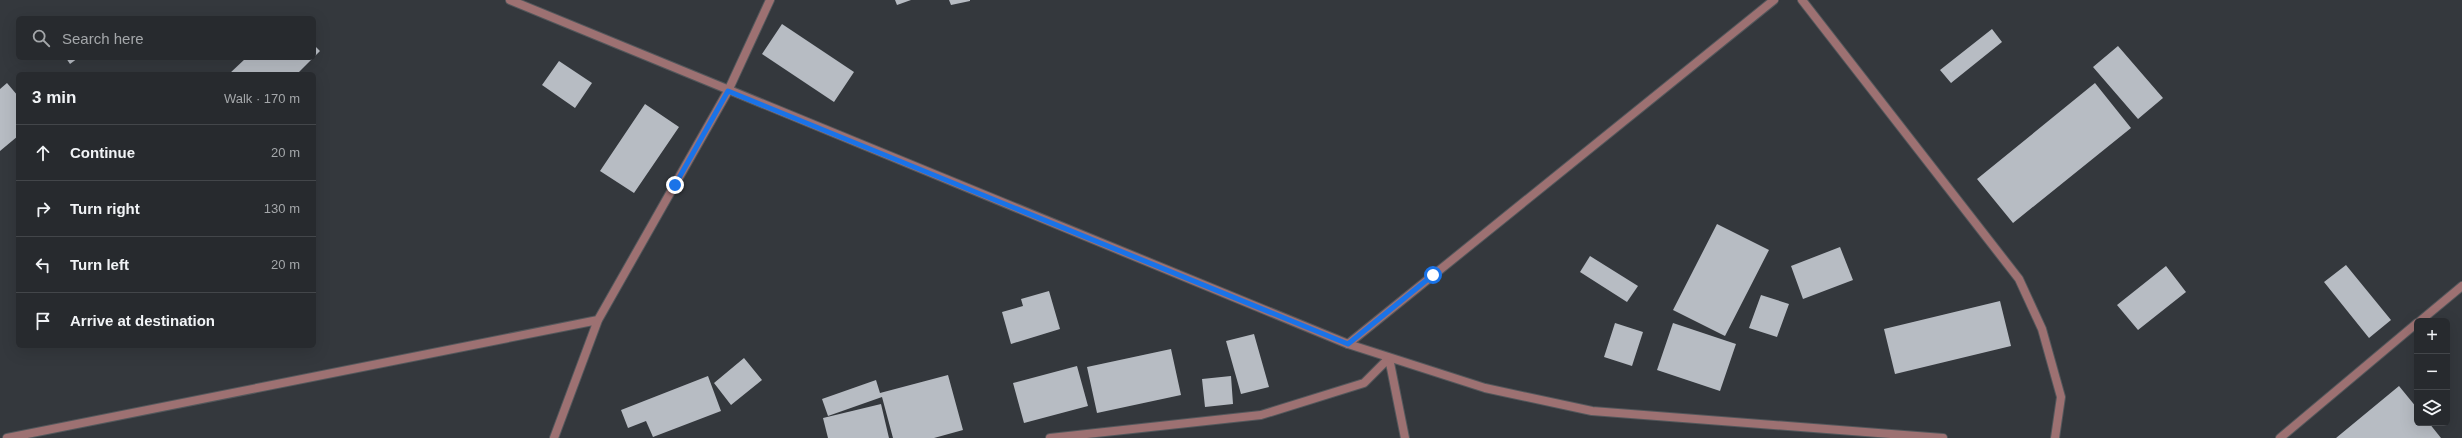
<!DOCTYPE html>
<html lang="en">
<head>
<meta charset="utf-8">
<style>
  body { margin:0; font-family:Arial,sans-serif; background:#33363a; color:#f1f3f6 }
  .controls { position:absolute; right:12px; bottom:12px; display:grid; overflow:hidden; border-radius:6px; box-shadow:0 4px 16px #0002 }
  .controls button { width:36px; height:36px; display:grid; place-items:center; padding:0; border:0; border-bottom:1px solid #43464a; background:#272a2e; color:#f1f3f6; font:20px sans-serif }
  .stop { position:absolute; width:12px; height:12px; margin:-9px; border:3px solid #1a73e8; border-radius:50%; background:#fff }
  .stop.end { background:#1a73e8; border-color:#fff; box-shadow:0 1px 4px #0008 }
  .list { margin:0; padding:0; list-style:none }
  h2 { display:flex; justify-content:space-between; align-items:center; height:52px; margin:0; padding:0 16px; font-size:17px }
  h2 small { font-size:13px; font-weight:400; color:#a4a7aa }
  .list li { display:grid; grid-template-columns:26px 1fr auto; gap:12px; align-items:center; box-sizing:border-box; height:56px; padding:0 16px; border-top:1px solid #43464a }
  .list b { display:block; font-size:15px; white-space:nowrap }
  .list em { font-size:13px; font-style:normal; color:#a4a7aa }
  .icon { flex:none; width:22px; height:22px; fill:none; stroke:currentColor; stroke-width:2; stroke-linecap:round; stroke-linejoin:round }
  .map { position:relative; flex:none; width:2462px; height:438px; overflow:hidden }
  .search { position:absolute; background:#272a2e; box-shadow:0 4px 16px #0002; left:16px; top:16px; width:300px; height:44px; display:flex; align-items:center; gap:10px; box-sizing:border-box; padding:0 14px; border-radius:6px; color:#a4a7aa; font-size:15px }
  .panel { position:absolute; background:#272a2e; box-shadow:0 4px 16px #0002; left:16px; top:72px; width:300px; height:276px; border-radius:6px }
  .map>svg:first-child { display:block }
  .building { fill:#b7bcc3 }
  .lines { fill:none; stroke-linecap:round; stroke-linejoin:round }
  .minor-casing { stroke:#53575b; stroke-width:10 }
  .tertiary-casing { stroke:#53575b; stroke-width:10 }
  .minor { stroke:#9d7172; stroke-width:8 }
  .tertiary { stroke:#9d7172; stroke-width:8 }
  .route { stroke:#1a73e8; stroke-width:5 }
</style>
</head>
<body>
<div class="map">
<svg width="2462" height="438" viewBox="0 0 2462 438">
  <rect width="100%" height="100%" fill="#34383d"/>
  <path class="building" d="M895,0h16l-14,5z
    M949,0h21v1l-19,4z
    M782,24l72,48 -20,30 -72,-48z
    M1992,29l10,13 -51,41 -11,-13z
    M314,45l6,6 -6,6z
    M2118,46l45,52 -25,21 -45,-52z
    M66,58h12l-8,6z
    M246,58h67l-16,16h-68z
    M559,61l33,22 -17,25 -33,-23z
    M7,83l11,13v40l-18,15v-62z
    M2095,83l36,45 -118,95 -36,-44z
    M645,104l34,23 -45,66 -34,-22z
    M1717,224l52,26 -44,86 -52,-26z
    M1840,247l13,33 -50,19 -12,-33z
    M1590,256l48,30 -11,16 -47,-30z
    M2346,265l45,55 -22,18 -45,-56z
    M2166,266l20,26 -48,38 -21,-25z
    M1049,291l11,38 -49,15 -9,-32 21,-6 -2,-7z
    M1761,295l28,9 -12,33 -28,-9z
    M2000,301l11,45 -116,28 -11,-45z
    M1615,323l28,9 -11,34 -28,-9z
    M1673,323l63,21 -16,47 -63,-21z
    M1254,334l15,53 -28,7 -15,-53z
    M1171,349l10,46 -84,18 -10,-46z
    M744,358l18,22 -31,25 -17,-22z
    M1077,366l11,40 -64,17 -11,-40z
    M948,375l15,55 -29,8h-41l-11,-41 -54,19 -6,-17 54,-19 4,13z
    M708,376l13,35 -68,26 -7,-16 -18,7 -7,-18z
    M1231,376l2,28 -28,3 -3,-28z
    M2399,386l18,22v15h12l12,15h-105z
    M881,404l8,34h-61l-5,-20z"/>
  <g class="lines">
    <g class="minor-casing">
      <path id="minor" d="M2420,321l42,-35
        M1348,344l426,-344
        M1389,358l16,80
        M7,438l591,-118
        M554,438l44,-118 130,-229 42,-91
        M1050,438l211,-23 103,-32 25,-25
        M2280,438l137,-115"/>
    </g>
    <g class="tertiary-casing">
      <path id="tertiary" d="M510,0l838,344 137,44 107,23 351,27
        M1802,0l217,279 23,50 19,68 -6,41"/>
    </g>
    <use href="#minor" class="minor"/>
    <use href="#tertiary" class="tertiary"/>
  </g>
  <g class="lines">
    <path class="route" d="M675,185l53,-94 620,253 85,-69"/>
  </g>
</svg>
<div class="controls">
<button>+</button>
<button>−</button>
<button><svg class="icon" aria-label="layers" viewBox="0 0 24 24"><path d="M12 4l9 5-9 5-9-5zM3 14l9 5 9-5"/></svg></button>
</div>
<div class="stop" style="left:1433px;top:275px"></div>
<div class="stop end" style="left:675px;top:185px"></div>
<div class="search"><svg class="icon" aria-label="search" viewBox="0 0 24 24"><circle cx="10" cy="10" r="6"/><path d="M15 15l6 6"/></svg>Search here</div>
<section class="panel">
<h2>3 min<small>Walk · 170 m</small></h2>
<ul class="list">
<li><svg class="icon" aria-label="ahead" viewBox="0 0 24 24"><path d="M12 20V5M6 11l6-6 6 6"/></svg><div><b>Continue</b></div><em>20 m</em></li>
<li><svg class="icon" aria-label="right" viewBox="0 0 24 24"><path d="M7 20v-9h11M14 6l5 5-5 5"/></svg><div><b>Turn right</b></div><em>130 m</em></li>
<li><svg class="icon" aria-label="left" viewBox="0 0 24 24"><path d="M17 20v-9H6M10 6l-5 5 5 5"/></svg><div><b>Turn left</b></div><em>20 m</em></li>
<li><svg class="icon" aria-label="arrive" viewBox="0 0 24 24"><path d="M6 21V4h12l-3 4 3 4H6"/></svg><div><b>Arrive at destination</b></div></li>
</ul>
</section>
</div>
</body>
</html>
